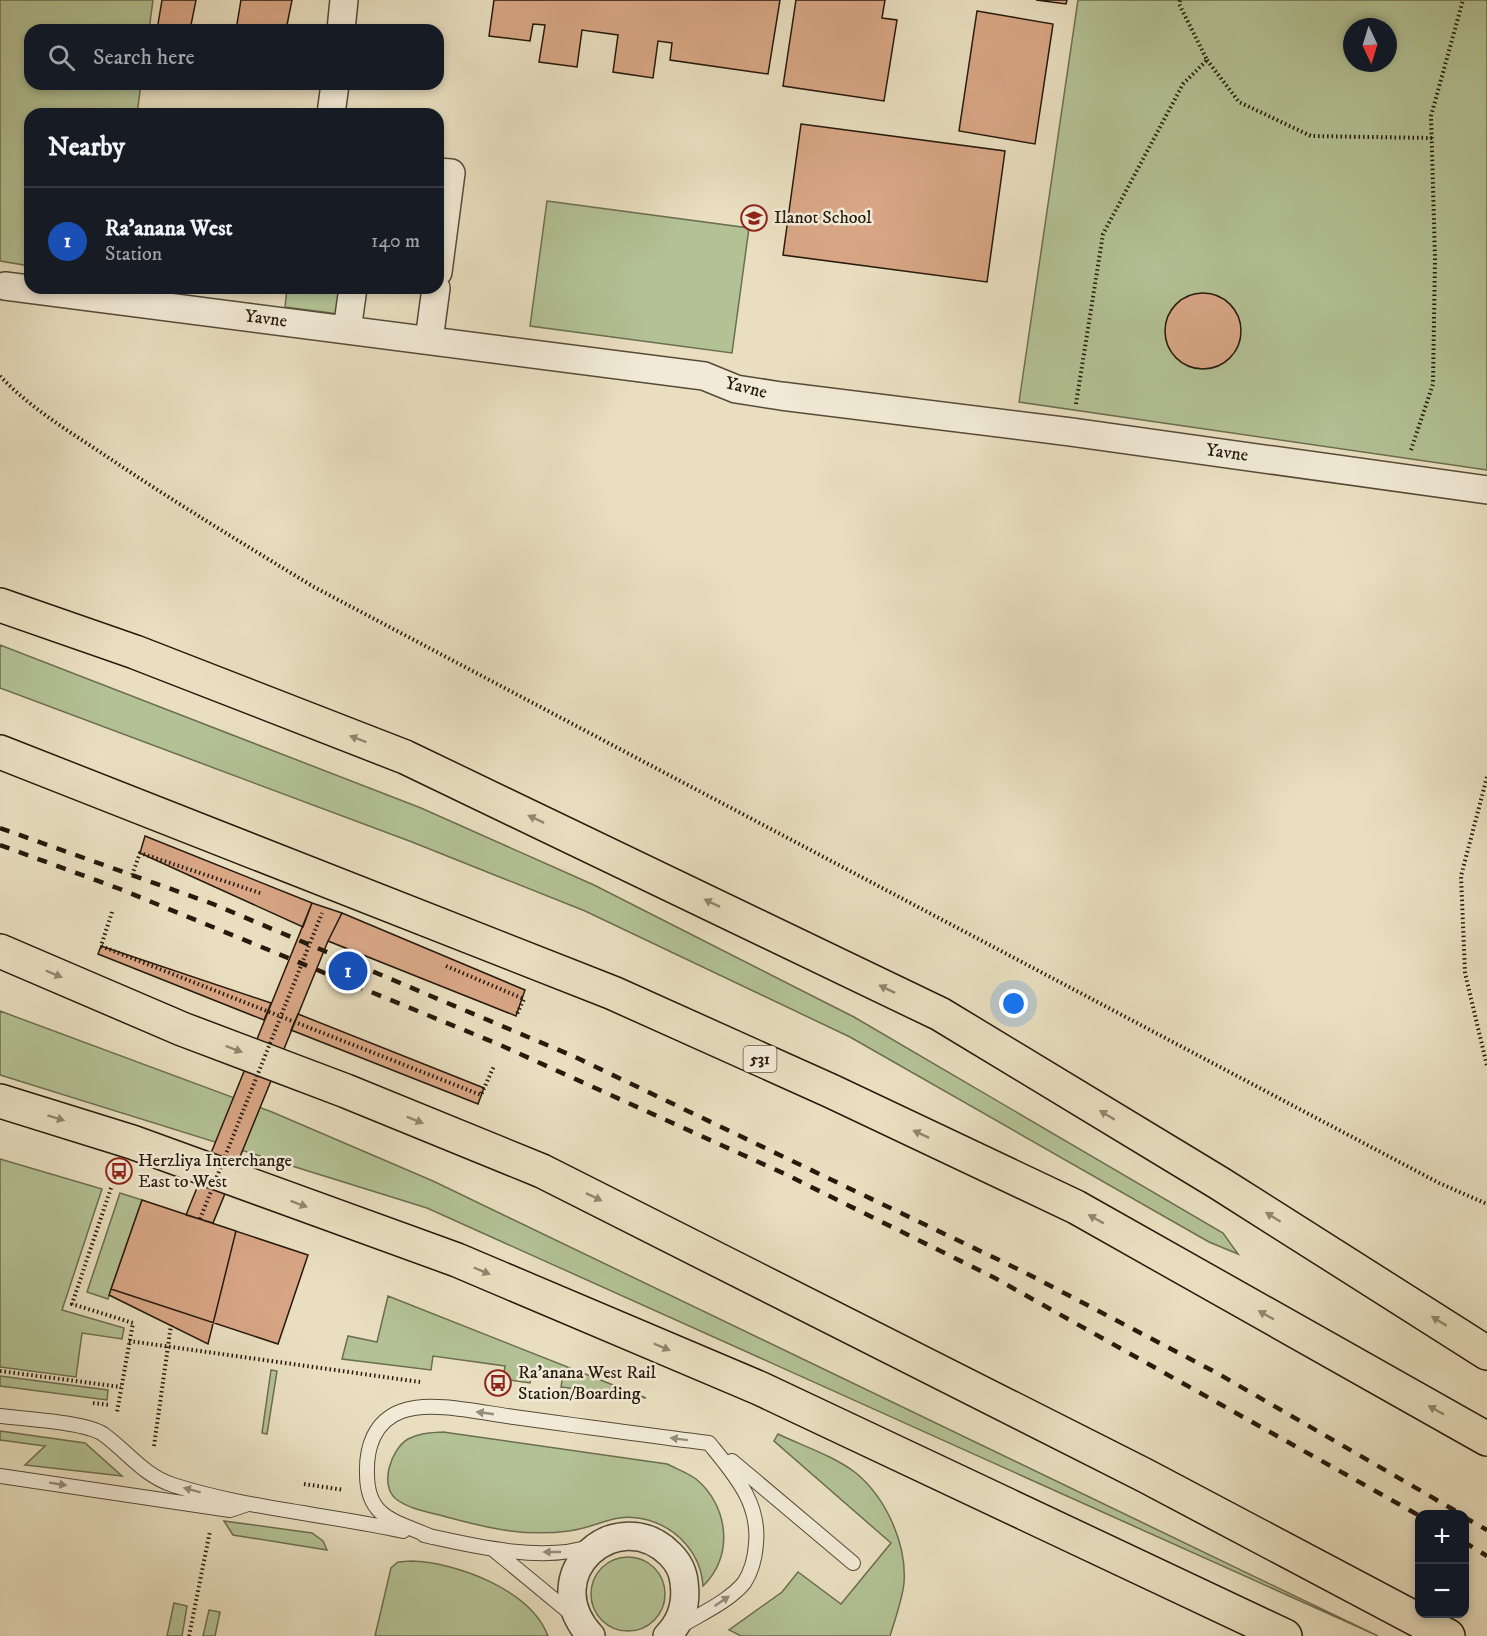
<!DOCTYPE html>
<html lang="en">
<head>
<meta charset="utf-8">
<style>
  body { margin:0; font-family:"IM FELL DW Pica",serif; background:#242831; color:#f1f3f6 }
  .controls { position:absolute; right:18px; bottom:18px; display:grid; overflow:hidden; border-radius:12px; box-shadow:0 3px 9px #0003 }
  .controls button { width:54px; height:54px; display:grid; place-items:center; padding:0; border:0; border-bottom:2px solid #363941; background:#171b24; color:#f1f3f6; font:30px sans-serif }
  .compass { position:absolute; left:1343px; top:18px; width:54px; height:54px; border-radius:50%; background:#171b24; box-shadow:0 3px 9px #0003; rotate:176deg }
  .you { position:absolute; left:1014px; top:1004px; width:21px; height:21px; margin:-15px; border:4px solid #fff; border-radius:50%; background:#1a73e8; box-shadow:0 0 0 9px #1a73e833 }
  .badge { display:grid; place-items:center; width:39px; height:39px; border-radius:50%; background:#b45309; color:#fff; font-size:20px; font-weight:700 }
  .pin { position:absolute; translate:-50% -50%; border:3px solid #fff; box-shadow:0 2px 6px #0006 }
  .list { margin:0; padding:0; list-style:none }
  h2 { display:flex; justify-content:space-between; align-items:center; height:78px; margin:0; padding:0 24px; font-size:26px }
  h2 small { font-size:20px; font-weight:400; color:#9ea1a6 }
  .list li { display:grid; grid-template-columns:39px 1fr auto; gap:18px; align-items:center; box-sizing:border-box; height:108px; padding:0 24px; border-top:2px solid #363941 }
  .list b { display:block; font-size:22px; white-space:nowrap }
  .list p { margin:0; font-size:20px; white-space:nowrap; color:#9ea1a6 }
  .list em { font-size:20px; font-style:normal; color:#9ea1a6 }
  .icon { flex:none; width:33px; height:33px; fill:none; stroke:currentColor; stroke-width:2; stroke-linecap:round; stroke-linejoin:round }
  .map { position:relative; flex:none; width:1487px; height:1636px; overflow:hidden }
  .search { position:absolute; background:#171b24; box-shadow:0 3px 9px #0003; left:24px; top:24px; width:420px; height:66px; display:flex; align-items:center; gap:15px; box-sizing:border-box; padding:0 21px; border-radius:18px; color:#9ea1a6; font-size:22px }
  .panel { position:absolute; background:#171b24; box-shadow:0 3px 9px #0003; left:24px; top:108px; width:420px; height:186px; border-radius:18px }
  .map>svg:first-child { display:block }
  .green { fill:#b3c295; stroke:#6c6e50; stroke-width:1.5; fill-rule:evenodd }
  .building { fill:#d8a685; stroke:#25190b; stroke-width:1.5 }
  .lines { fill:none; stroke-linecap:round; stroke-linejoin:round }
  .lane-casing { stroke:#564a38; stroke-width:16 }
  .street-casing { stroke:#564a38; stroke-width:30 }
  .highway-casing { stroke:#25190b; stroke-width:36 }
  .path { stroke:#25190b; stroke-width:4; stroke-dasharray:1.5 3; stroke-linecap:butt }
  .lane { stroke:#f1ead6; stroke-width:14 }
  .street { stroke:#f1ead6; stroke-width:27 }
  .highway { stroke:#e9dfc0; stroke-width:33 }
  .rail { stroke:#25190b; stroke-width:4.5; stroke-dasharray:10 10; stroke-linecap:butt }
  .path-bridge { stroke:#25190b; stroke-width:4; stroke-dasharray:1.5 3; stroke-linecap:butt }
  .oneway { fill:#91866f }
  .oneway2 { fill:#958c7b }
  .labels { text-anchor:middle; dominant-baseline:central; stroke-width:5; stroke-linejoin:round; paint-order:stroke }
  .shield { fill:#f1ead6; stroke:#625848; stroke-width:1.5 }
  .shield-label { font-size:16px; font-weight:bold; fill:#25190b }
  .poi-label { font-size:18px; fill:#25190b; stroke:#f1ead6; text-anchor:start }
  .street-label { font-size:18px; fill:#25190b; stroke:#f1ead6 }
</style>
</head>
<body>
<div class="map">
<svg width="1487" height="1636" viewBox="0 0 1487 1636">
  <rect width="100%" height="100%" fill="#e9dfc0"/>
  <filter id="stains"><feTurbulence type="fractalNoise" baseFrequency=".00333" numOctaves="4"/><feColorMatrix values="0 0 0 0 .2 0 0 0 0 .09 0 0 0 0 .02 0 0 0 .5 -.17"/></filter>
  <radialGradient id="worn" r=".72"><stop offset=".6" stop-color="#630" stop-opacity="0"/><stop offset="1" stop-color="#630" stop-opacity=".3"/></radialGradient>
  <path class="green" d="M0,0h153l-4,30h-119v54h111l-4,30h-107v152l-30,-5z
    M1078,0h409v470l-468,-68zM1352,27h36v36h-36z
    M547,201l202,27 -17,125 -202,-27z
    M287,288h55l-3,26 -54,-7z
    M0,645l421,163 173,77 260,132 369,216 15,21 -29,-12 -359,-205 -265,-126 -173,-69 -412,-154z
    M0,1011l272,101 161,69 945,455 -951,-428 -427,-133z
    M0,1159l102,30 -40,121 62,18 -2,11 -40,-6 -6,44 -76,-10z
    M120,1193l22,7 -34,99 -21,-7z
    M388,1296l258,102 -85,-11 2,-13 -31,-5 -2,14 -27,-4 2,-13 -72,-10 -2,14 -89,-11 6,-23 29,6z
    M271,1370l6,1 -10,63 -5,-1z
    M0,1376l108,14 -1,10 -107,-14z
    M0,1431l85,12 37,33 -97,-11 20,-19 -45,-6z
    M443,1432l224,32c10,5 21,9 29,15 33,27 38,78 7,107 -2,-31 -24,-57 -55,-66 -33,-9 -48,7 -79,11 -46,6 -82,-3 -126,-15 -15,-4 -34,-7 -47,-17 -17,-14 -5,-50 12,-60 11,-6 22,-6 35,-7z
    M778,1434c25,12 56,22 78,39 30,25 51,71 48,110 -2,18 -9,36 -14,53h-149l-12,-6 53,-38 16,-20 43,32 50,-61 -117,-102z
    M224,1521l88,12 11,8 4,9 -94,-15z
    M591 1594a37 37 0 1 1 74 0a37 37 0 1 1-74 0Z
    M411,1561c45,1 120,29 137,75h-173l16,-68 7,-6z
    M174,1603l13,3 -5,30h-15z
    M209,1610l11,2 -5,24h-12z"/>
  <path class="building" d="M162,0h34l-6,30h-33z
    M241,0h51l-6,30h-50z
    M494,0h286l-12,74 -98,-14 2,-17 -14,-2 -5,37 -40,-6 5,-37 -36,-5 -5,37 -38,-5 6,-37 -12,-1 -3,17 -41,-5z
    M796,0h89l-3,18 15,2 -13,81 -101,-15z
    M1036,0h31l-1,4z
    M977,11l76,13 -18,120 -76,-13z
    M801,124l204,27 -18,131 -204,-27z
    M1165 331a38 38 0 1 1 76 0a38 38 0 1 1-76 0Z
    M145,836l167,67 -9,24 -163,-74z
    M312,903l30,10 -14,28 -115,282 -27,-8z
    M342,913l183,77 -9,26 -188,-75z
    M101,946l170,57 -7,17 -166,-66z
    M298,1014l186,74 -6,16 -187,-74z
    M142,1200l166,55 -30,89 -167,-55z
    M142,1200l94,31 -28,113 -99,-49z"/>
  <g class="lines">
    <g class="lane-casing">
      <path id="lane" d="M0,1416c25,3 85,6 103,18 25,18 40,41 70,51 75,24 154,29 230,46
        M732,1461l121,102
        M0,1476l230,34 18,-6
        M424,1535c49,11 120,28 168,11
        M432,1537c-36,-16 -65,-18 -65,-63 -1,-26 7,-53 35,-63 29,-11 81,2 112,6 65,9 130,18 195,26 25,31 51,59 47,101 -1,14 -4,27 -12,39 -16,19 -44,31 -65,44
        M494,1550l80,66"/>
    </g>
    <g class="street-casing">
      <path id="street" d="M341,30l3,-30
        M331,114l4,-30
        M438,172l13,1 -13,99
        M5,286l699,90 32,13 45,7 290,36 416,58
        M347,330l6,-42
        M429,340l7,-52
        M591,1636c-57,-62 27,-134 79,-82 7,7 13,17 14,28 3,21 -2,39 -17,54"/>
    </g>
    <g class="highway-casing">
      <path id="highway" d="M0,605l135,47 270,105 535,257 279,169 268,170
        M0,752l613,241 218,98 245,116 411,232
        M0,951l182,78 164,62 196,80 604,305 302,160
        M0,1101l132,41 325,118 302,128 526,248"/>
    </g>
    <path class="path" d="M1207,60l32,42 72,34 121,2
      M0,376c31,33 72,57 109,82 67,45 136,87 205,129l1125,596 48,21
      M1076,404l27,-170 80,-150 24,-24 -28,-56 1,-4
      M1411,450l22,-66 2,-126 -4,-142 32,-116
      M1487,777l-26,99 4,97 22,93
      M132,875l8,-22 123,41
      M112,912l-11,34 380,149 13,-29
      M446,966l78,33 -8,17
      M111,1188l-39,116 61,19 -16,89
      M129,1341l291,41
      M0,1371l121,16
      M93,1403l17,2
      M154,1446l17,-121
      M304,1484l40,6
      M189,1636l21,-105"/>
    <use href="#lane" class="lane"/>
    <use href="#street" class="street"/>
    <use href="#highway" class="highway"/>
    <path class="rail" d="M0,828l213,76 360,152 451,216 193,101 244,141
      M0,845l120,44 378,155 287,130 208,103 427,239
      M1464,1517l23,13
      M1464,1542l23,14"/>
    <path class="path-bridge" d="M200,1219l122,-306"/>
  </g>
  <defs><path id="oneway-solid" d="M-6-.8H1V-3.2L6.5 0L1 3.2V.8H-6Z" transform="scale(1.5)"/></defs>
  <g class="oneway">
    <use href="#oneway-solid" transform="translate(358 739) rotate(-159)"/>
    <use href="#oneway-solid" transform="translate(536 819) rotate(-155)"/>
    <use href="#oneway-solid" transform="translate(712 903) rotate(-154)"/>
    <use href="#oneway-solid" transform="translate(54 974) rotate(23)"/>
    <use href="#oneway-solid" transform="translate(887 989) rotate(-154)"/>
    <use href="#oneway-solid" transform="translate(234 1049) rotate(21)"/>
    <use href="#oneway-solid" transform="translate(1107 1115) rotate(-149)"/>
    <use href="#oneway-solid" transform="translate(56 1118) rotate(17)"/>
    <use href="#oneway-solid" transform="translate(415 1120) rotate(22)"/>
    <use href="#oneway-solid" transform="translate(921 1134) rotate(-155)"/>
    <use href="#oneway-solid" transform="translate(594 1197) rotate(26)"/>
    <use href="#oneway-solid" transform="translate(299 1204) rotate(20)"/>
    <use href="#oneway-solid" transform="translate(1273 1217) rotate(-148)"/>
    <use href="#oneway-solid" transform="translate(1096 1219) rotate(-151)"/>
    <use href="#oneway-solid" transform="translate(482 1271) rotate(23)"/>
    <use href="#oneway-solid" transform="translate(1266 1315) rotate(-151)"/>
    <use href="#oneway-solid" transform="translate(1439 1321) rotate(-148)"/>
    <use href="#oneway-solid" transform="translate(662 1347) rotate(23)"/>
    <use href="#oneway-solid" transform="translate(1436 1410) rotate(-151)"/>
  </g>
  <g class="oneway2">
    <use href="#oneway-solid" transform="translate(485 1413) rotate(-172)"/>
    <use href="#oneway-solid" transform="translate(679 1439) rotate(-173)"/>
    <use href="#oneway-solid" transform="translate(58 1484) rotate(9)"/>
    <use href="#oneway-solid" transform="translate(192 1490) rotate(-165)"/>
    <use href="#oneway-solid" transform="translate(552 1552) rotate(180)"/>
    <use href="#oneway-solid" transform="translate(722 1601) rotate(-34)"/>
  </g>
  <defs>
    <g id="school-ring" transform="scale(1.35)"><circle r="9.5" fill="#f1ead6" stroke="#8f2418" stroke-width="1.5"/><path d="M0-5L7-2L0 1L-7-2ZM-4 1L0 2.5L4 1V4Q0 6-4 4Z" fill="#8f2418"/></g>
    <g id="bus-ring" transform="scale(1.35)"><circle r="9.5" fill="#f1ead6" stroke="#8f2418" stroke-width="1.5"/><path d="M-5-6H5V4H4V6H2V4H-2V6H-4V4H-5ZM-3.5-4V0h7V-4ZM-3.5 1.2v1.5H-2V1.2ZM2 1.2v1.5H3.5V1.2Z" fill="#8f2418"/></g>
  </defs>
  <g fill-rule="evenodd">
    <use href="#school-ring" x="754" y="218"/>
    <use href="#bus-ring" x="119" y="1171"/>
    <use href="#bus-ring" x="498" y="1383"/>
  </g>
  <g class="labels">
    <rect class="shield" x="743.5" y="1046" width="33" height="26" rx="4.5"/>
    <g class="shield-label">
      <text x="760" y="1059">531</text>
    </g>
    <g class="poi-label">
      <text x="774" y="218">Ilanot School</text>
      <text x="138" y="1161">Herzliya Interchange<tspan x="138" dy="21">East to West</tspan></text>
      <text x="518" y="1373">Ra'anana West Rail<tspan x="518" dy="21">Station/Boarding</tspan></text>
    </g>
    <g class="street-label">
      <text transform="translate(266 319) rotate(7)">Yavne</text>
      <text transform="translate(746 388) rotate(14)">Yavne</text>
      <text transform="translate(1227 453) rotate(8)">Yavne</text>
    </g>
  </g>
  <rect width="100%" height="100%" filter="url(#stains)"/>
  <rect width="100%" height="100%" fill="url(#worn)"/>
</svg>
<div class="controls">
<button>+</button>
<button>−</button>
</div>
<svg class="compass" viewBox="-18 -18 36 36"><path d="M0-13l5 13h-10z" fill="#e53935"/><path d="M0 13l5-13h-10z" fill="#9ea1a6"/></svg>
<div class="you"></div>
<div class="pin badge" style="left:348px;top:971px;background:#1a4fb4">1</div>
<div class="search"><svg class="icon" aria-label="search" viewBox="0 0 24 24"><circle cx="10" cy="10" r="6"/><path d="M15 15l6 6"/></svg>Search here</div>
<section class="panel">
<h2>Nearby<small></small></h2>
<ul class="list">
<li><span class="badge" style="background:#1a4fb4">1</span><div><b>Ra'anana West</b><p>Station</p></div><em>140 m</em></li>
</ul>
</section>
</div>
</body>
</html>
